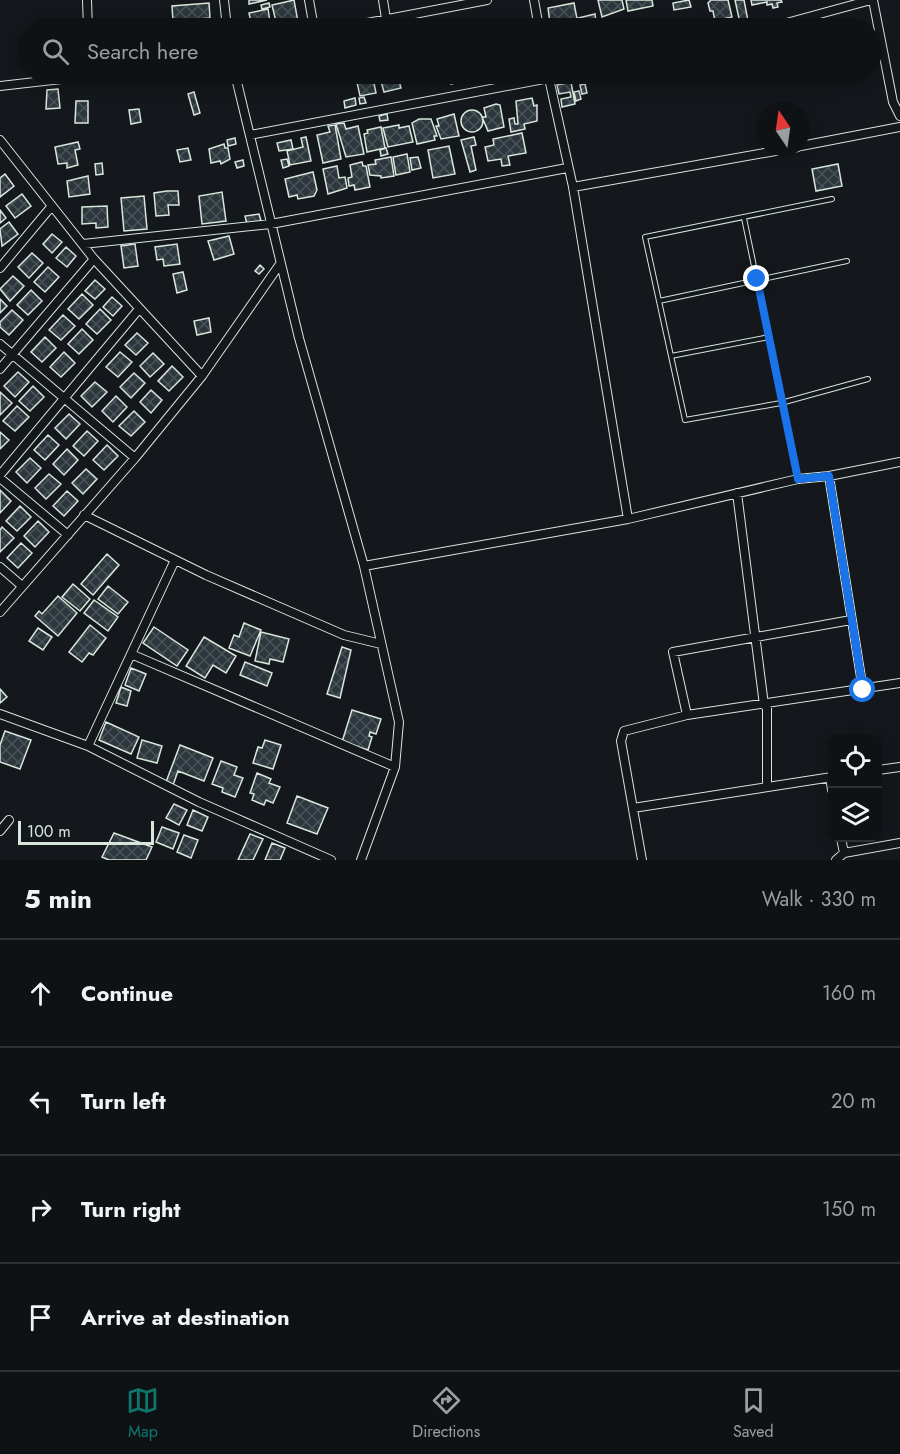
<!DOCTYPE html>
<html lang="en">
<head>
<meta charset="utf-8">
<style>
  body { margin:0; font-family:Jost,sans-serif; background:#1d2022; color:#f1f3f6 }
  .controls { position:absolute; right:18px; bottom:18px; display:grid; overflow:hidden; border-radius:12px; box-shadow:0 3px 15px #0003 }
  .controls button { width:54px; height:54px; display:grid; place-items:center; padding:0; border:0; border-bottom:2px solid #2f3234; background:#0f1215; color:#f1f3f6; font:30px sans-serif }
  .compass { position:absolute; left:756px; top:102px; width:54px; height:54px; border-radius:50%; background:#0f1215; box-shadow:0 3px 15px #0003; rotate:347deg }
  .scale { position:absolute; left:18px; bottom:15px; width:136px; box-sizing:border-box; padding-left:6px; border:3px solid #d8e6dc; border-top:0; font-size:16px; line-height:21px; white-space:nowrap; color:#d8e6dc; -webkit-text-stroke:4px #14181c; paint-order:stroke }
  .stop { position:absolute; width:18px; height:18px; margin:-14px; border:4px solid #1a73e8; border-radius:50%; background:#fff }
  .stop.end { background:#1a73e8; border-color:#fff; box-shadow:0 2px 6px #0008 }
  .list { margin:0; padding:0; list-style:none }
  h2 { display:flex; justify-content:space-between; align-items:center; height:78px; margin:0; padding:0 24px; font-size:26px }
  h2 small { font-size:20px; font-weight:400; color:#9b9ea0 }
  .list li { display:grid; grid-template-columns:39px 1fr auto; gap:18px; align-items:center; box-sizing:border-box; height:108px; padding:0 24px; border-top:2px solid #2f3234 }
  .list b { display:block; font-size:22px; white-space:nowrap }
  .list em { font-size:20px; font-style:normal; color:#9b9ea0 }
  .icon { flex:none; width:33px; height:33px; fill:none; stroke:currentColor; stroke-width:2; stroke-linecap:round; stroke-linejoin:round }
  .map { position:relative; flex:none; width:900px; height:860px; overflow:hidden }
  .search { position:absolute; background:#0f1215; box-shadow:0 3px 15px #0003; left:18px; right:18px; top:18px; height:66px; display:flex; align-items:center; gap:15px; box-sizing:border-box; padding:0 21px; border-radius:33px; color:#9b9ea0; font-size:22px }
  .sheet { height:510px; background:#0f1215 }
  nav { display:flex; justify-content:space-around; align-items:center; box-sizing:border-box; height:84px; border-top:2px solid #2f3234; background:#0f1215; font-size:16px; color:#9b9ea0 }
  nav a { display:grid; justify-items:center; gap:3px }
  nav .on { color:#0f766e }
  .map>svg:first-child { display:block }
  .building { fill:url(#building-cross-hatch); stroke:#d8e6dc; stroke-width:1.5 }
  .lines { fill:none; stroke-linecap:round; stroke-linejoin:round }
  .service-casing { stroke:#d8e6dc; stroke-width:6 }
  .minor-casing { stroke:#d8e6dc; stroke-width:10 }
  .service { stroke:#14181c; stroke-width:4 }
  .minor { stroke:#14181c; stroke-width:8 }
  .route { stroke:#1a73e8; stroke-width:8 }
</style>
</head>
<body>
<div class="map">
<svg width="900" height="860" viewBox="0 0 900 860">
  <defs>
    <pattern id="building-cross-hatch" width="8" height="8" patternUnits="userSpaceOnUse" patternTransform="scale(1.5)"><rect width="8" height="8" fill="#2c363c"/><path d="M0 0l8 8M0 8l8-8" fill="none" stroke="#4a5358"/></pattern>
  </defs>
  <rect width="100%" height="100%" fill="#14181c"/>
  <path class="building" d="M249,0h18l-18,4z
    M294,0l4,22 -4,1v4l-7,1h-4v-3l-6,1 -5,-21z
    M598,0h24l2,9 -22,8z
    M626,0h26l1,6 -25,5z
    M689,0l2,7 -17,3 -1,-7z
    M711,0h17l4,17 -17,4 -2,-10h-3l-2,-8z
    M735,0h9l4,21 -8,2z
    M751,0h30l1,2 -5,1 1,4 -5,1 -1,-4 -5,1v-3l-15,3z
    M209,3l1,15 -37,3 -1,-15z
    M269,3l1,4 -8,2 -1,-4z
    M574,3l4,21 -17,3 -1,-6 -10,2 -2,-15z
    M268,9l3,19h-19l-3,-15z
    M595,14l1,8 -17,3 -1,-7z
    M475,20l1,8h-32l-1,-2z
    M656,22l2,6h-14l-1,-3z
    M372,74l4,19 -16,3 -4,-18z
    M379,74h18l4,14 -17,4z
    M449,74h5l1,9 -4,1z
    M571,82l4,22 -13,3 -1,-8 10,-2 -1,-5 -11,2 -2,-9z
    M585,84l2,9 -5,1 -2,-9z
    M58,89l2,19 -14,1 1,-19z
    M579,91l2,8 -5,2 -2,-9z
    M194,92l6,21 -6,2 -6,-21z
    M364,97l2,6 -6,1 -1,-6z
    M355,98l1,7 -11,3 -1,-7z
    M532,98l2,8 3,-1v16l-13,3 1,5 -14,3 -2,-13 5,-1 1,6h3l-2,-23z
    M76,101h12v22h-13z
    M496,104l4,1 4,22 -16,4 -6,-14h4l-2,-9z
    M139,109l2,13 -10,2 -2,-14z
    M461 121a11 11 0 1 1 22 0a11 11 0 1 1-22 0Z
    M387,114l1,6 -8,1 -1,-5z
    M454,114l5,22 -18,3 -5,-13h3l-2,-7z
    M419,119h12l6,17h-3l1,4 -18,4 -5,-21z
    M344,123l2,6 12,-3 6,28 -18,3 -10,-33z
    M335,125l6,34 -18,4 -6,-28 13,-3 -2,-6z
    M399,125v3l10,-2 4,16 -25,5 -5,-19z
    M381,127l4,21 -18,4 -3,-18 4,-1 -1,-3z
    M522,133l4,20 -18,3 2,9 -8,1 -1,-7 -13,2 -3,-14 9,-2 -1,-6z
    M306,137l5,24 -21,4 -3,-14 16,-4 -2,-9z
    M474,137l2,8 -5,1 5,24 -6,2 -9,-32z
    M235,138l1,6 -8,2 -1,-6z
    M291,140l2,9 -14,2 -2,-8z
    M78,142l2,7 -5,1 3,15 -11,3v-5l-9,1 -3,-17z
    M224,144l1,4h3l2,11 -9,5 -1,-3 -9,2 -2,-14z
    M449,146l6,28 -22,4 -5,-28z
    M188,148l3,12 -11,2 -3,-12z
    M386,148l2,6 -7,2 -1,-6z
    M407,154l3,18 -14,3 -3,-18z
    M391,157l3,19 -13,2v-2l-11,-1 -2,-10 8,-1 -1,-4z
    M418,157l3,11 -9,2 -2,-12z
    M287,159l2,7 -6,2 -2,-8z
    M243,160l1,6 -7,2 -2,-6z
    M362,162l1,4h3l4,21 -15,3 -1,-5 -5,1 -1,-8 4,-1 -2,-12z
    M102,163l1,11 -7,1 -1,-11z
    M838,164l4,22 -26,5 -4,-22z
    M337,166l2,12 6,-1 2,11 -19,6 -5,-25z
    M313,172l4,18 -3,6 -16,3 -1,-4 -8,2 -4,-18z
    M5,174l9,12 -14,11v-19z
    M88,176l2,18 -21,3 -2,-16z
    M167,191h11l1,14h-11l1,10 -13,1 -2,-23z
    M222,192l4,29 -24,3 -3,-28z
    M22,194l9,12 -16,12 -9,-12z
    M144,196l3,33 -23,2 -3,-33z
    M107,206l1,21 -12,1v-5l-14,1v-17z
    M0,210l6,8 -6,5z
    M259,214l2,7 -14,3 -2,-8z
    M9,222l9,12 -16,12 -2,-17z
    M52,234l10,8 -10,11 -9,-9z
    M229,236l5,18 -20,6 -6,-19z
    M135,244l3,22 -14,2 -3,-22z
    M177,244l3,20 -16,2 -1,-7 -6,1 -2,-13z
    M66,247l10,9 -9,11 -11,-9z
    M32,253l11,10 -14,15 -11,-11z
    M260,265l4,4 -5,5 -4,-3z
    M48,267l11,10 -14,15 -11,-10z
    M183,272l4,18 -10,3 -4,-19z
    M13,276l11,10 -14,15 -10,-12z
    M95,280l10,9 -10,10 -10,-8z
    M31,290l11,11 -14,14 -11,-10z
    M82,294l11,11 -14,14 -11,-10z
    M112,297l10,9 -9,10 -10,-9z
    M0,299l7,7 -7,7z
    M100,309l11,11 -14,14 -11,-10z
    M12,310l11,10 -14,15 -9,-8v-5z
    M63,315l12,11 -14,14 -12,-10z
    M209,318l2,14 -14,3 -3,-14z
    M82,329l11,11 -14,14 -11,-10z
    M137,333l11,10 -12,12 -11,-10z
    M45,337l11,11 -14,14 -11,-10z
    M64,352l11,11 -14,14 -11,-10z
    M120,352l12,10 -14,15 -12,-10z
    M153,353l11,11 -14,13 -10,-11z
    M172,366l11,11 -14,14 -11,-10z
    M18,372l11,10 -14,15 -11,-11z
    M134,373l11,10 -14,15 -11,-11z
    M95,382l12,10 -15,15 -11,-11z
    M33,386l11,11 -14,14 -11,-10z
    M151,390l11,10 -11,13 -11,-11z
    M0,392l12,11 -12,12z
    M116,396l11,11 -14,15 -11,-11z
    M17,406l12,11 -14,14 -12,-10z
    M134,411l11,11 -14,14 -12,-10z
    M69,414l11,10 -14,15 -11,-11z
    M87,431l11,10 -14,15 -11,-10z
    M0,432l9,8 -9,9z
    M48,435l11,10 -14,15 -11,-10z
    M107,445l11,11 -14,14 -11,-10z
    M67,449l11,11 -14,15 -11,-11z
    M30,458l11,10 -14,15 -11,-11z
    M86,469l11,10 -14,15 -11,-11z
    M49,474l12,10 -15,15 -11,-11z
    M0,490l11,11 -11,12z
    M67,491l11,10 -14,15 -11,-10z
    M20,506l11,11 -14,14 -11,-10z
    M38,521l11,11 -14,15 -11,-11z
    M2,527l12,11 -14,14v-22z
    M21,543l11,10 -14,15 -11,-10z
    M107,554l12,11 -26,30 -12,-11z
    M73,584l17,15 -10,12 -18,-14z
    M108,586l20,16 -10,12 -20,-15z
    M58,596l19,17 -19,23 -23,-20 4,-5 3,3z
    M94,600l24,17 -10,14 -24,-18z
    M244,623l17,7 -11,26 -21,-8 5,-13 5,2z
    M90,625l16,13 -13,17 -4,-2 -7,9 -13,-10z
    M154,627l34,23 -11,16 -34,-23z
    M38,628l14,9 -9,13 -14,-9z
    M261,632l28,7 -6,23 -13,-3 -1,5 -14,-3z
    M204,637l32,19 -10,17 -13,-8 -8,13 -19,-12z
    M342,647l9,3 -11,48 -13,-4z
    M245,662l27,11 -5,13 -27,-11z
    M131,668l15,6 -7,17 -14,-6z
    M121,687l10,4 -4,15 -11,-3z
    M0,689l7,8 -7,6z
    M352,710l29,9 -5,15 -6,-2 -1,4 3,1 -4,13 -26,-8z
    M106,722l33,15 -8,17 -32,-14z
    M5,731l26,9 -11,29 -20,-7v-17z
    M142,740l20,6 -5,17 -20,-5z
    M265,740l16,5 -8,24 -20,-6 5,-16 4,1z
    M180,745l33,13 -9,23 -26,-10 -5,14 -7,-3z
    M221,761l16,6 -3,8 9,3 -8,19 -13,-5 1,-4 -11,-4z
    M257,773l14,6 -2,4 11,4 -7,16 -7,-3 -2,5 -12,-5 2,-6 -4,-1z
    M297,796l31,12 -11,26 -30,-11z
    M174,804l13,6 -8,15 -13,-7z
    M193,810l15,7 -6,14 -15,-6z
    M162,827l17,6 -6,16 -17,-7z
    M114,833l38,14 -6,13h-37l-7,-3z
    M250,834l13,5 -10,21h-15z
    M184,835l14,5 -7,18 -14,-6z
    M272,843l13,5 -5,12h-15z"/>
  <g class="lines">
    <g class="service-casing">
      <path id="service" d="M832,199l-187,38 40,183 96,-17 87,-24
        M744,218l54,260
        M659,301l188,-40
        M671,356l98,-19"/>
    </g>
    <g class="minor-casing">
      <path id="minor" d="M87,0l1,28
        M224,0l3,28
        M309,0l5,28
        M383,0l3,19
        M534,0l5,28
        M873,0l20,102 7,14
        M341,28l146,-28
        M768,28l103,-28
        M235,74l64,264 65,228 35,156 -4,45 -34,93
        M548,74l25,113 225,-40
        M0,86l88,-10v-2
        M250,135l320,-61
        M0,140l94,119 108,117
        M801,146l99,-19
        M573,187l55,332
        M83,244l188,-20 296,-56
        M0,268l51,-61
        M0,344l135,114
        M0,369l94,-110
        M0,475l139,-166
        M829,476l34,214
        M0,478l68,57
        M737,493l27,212
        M84,515l122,60 138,60 37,9
        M364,566l264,-47 170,-40 31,-3 71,-14
        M0,567l22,19
        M0,612l135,-154 67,-82 78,-112
        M131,654l264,113
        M0,714l88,32 111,56 132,58
        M687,715l-14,-63 178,-32
        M88,746l87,-186
        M878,770l22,-3
        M830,777l2,13
        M767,787v-83
        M633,808l199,-31
        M0,831l9,-11
        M841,838l3,15
        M642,860l-21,-119 3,-10 63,-16 213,-32
        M836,860l8,-7 56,-10"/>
    </g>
    <use href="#service" class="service"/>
    <use href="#minor" class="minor"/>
  </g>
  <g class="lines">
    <path class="route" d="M757,279l41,200 31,-3 34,214"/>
  </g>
</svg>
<div class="controls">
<button><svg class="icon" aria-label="locate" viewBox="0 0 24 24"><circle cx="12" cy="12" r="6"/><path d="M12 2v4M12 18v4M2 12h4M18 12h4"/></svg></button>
<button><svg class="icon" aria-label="layers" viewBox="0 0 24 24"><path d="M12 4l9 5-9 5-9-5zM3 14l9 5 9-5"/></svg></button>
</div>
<svg class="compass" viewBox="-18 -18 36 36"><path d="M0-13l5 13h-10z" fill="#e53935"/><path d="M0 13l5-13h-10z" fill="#9b9ea0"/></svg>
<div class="scale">100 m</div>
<div class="stop" style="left:863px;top:690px"></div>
<div class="stop end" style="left:757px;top:279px"></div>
<div class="search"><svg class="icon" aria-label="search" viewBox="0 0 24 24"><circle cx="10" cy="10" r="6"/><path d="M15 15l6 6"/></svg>Search here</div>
</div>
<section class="sheet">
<h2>5 min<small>Walk · 330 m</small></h2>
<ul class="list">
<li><svg class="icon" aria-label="ahead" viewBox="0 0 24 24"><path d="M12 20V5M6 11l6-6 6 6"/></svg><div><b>Continue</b></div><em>160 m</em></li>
<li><svg class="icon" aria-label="left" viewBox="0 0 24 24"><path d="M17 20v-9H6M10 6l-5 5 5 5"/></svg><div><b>Turn left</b></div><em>20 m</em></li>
<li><svg class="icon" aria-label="right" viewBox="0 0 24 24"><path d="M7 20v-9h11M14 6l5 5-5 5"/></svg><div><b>Turn right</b></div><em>150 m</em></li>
<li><svg class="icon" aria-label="arrive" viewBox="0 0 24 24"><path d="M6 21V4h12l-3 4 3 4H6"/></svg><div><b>Arrive at destination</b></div></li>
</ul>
</section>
<nav>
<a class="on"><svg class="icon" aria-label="map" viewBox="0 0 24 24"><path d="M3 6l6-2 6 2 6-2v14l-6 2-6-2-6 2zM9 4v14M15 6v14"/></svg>Map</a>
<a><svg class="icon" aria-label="directions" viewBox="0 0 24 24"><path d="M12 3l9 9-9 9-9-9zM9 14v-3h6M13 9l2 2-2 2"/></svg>Directions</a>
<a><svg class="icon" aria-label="saved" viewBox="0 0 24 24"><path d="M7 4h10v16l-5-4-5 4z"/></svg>Saved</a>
</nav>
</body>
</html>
